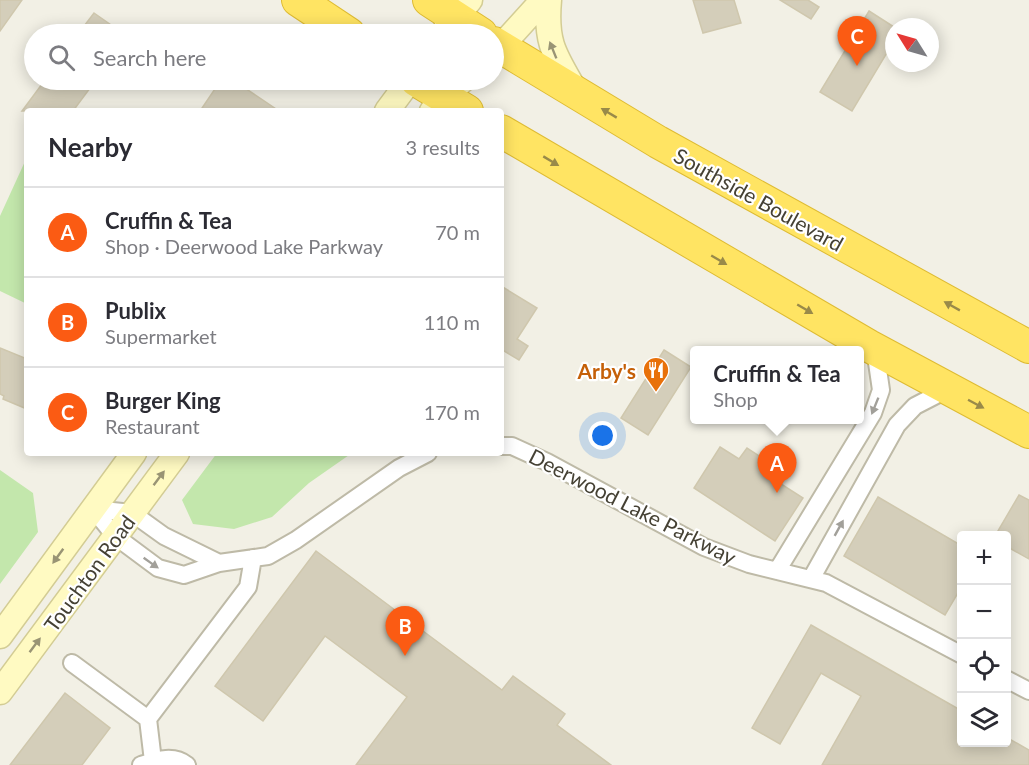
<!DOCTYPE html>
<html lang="en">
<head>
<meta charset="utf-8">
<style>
  body { margin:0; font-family:Lato,sans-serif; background:#f2f2f3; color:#2b2b33 }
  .controls { position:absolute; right:18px; bottom:18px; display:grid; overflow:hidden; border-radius:6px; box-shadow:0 3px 15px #0003 }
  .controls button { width:54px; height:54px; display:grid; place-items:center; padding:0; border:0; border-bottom:2px solid #e1e1e2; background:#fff; color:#2b2b33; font:30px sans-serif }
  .compass { position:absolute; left:885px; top:18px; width:54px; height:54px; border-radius:50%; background:#fff; box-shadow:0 3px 15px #0003; rotate:307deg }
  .you { position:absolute; left:603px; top:436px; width:21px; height:21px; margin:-15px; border:4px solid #fff; border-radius:50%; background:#1a73e8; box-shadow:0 0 0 9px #1a73e833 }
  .badge { display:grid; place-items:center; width:39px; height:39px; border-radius:50%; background:#fb5b13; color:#fff; font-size:20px; font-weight:700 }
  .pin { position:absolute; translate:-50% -50px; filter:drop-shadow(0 2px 3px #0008) }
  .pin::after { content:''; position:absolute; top:32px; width:21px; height:18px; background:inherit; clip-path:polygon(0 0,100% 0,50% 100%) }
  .popup { position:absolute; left:690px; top:346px; width:174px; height:78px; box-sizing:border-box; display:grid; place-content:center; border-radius:6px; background:#fff; filter:drop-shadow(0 2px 4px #0005); font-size:20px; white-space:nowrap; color:#7c7c81 }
  .popup b { font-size:22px; color:#2b2b33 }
  .popup::after { content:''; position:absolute; left:50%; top:100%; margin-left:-12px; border:12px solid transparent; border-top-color:#fff }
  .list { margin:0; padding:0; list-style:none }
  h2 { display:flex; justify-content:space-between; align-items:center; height:78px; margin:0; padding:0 24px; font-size:26px }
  h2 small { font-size:20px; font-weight:400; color:#7c7c81 }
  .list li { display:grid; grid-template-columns:39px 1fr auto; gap:18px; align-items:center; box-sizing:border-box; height:90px; padding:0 24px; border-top:2px solid #e1e1e2 }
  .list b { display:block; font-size:22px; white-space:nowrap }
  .list p { margin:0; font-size:20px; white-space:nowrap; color:#7c7c81 }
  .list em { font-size:20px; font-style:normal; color:#7c7c81 }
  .icon { flex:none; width:33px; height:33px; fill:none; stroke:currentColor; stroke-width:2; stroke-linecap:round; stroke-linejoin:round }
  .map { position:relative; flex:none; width:1029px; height:765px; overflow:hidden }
  .search { position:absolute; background:#fff; box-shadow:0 3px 15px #0003; left:24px; top:24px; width:480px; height:66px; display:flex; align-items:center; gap:15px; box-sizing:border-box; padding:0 21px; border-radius:33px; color:#7c7c81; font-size:22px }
  .panel { position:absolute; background:#fff; box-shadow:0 3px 15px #0003; left:24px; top:108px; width:480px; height:348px; border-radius:6px }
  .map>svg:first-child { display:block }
  .green { fill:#c3e7ac }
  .building { fill:#d4ceba; stroke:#cfc7ad; stroke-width:1.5 }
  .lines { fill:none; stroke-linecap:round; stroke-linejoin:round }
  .street-casing { stroke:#bebaa7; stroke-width:20 }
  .secondary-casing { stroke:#d3cc94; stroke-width:27 }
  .highway-casing { stroke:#debb33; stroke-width:34 }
  .street { stroke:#fff; stroke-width:16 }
  .secondary { stroke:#fffac2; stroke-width:24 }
  .highway { stroke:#ffe463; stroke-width:32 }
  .oneway { fill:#999474 }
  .oneway2 { fill:#998a49 }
  .oneway3 { fill:#a2a09a }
  .labels { text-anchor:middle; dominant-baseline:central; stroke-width:4.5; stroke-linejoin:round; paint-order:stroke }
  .street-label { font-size:21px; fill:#454134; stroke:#fff }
  .food-label { font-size:21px; font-weight:bold; fill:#c56008; stroke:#fff; text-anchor:end }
</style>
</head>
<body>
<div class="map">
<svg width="1029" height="765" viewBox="0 0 1029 765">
  <rect width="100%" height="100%" fill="#f2f0e5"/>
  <path class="green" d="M27,157v147l-27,-13v-75z
    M217,453h135l-43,30 -37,34 -38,12 -41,-5 -11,-24z
    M0,470l33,23 5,39 -38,52z"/>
  <path class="building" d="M0,0h22l-22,31z
    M693,0h41l7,23 -38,10z
    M780,0h28l11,7 -8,12z
    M869,11l25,16v14l-42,70 -32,-19z
    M94,13l30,21h-46z
    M45,80h51l-23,31h-51z
    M221,80h12l46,31h-79z
    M501,286l36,22 -20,31 11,7 -9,14 -18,-11z
    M0,348l27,11v50l-24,-10 1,-3 -4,-2z
    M664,350l27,17 -43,68 -27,-17z
    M720,447l19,12 8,-11 40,26 -6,10 22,14 -28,43 -81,-53z
    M1019,495l10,5v59l-23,-13v-10h-11z
    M878,497l84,49v40l-17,29 -101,-59z
    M316,551l186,139 11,-14 52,38 -8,11 54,40h-255l51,-68 -82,-61 -62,85 -48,-35z
    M811,625l151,86v31h44v-5l23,13v15h-207l39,-69 -40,-23 -41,71 -28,-16z
    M65,693l45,35 -28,37h-72z"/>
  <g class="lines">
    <g class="street-casing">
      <path id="street" d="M501,446h11l35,16 157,85 45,17 77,19 136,72
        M93,509l22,27 43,32 26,7 35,-12 49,-7 28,-16 103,-72 29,-15
        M93,509l39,4 32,23 55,27
        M777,571l96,-158 8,-23 -6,-41
        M811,579l86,-154 18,-19 33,-17
        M72,663l76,56
        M1006,679l23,12
        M153,761l-5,-42 100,-132 5,-29
        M141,765c16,-5 32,-11 46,0"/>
    </g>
    <g class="secondary-casing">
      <path id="secondary" d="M549,0c-4,44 6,55 27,92
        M442,34l28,-34
        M494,54l49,-54
        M387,111l23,-31
        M432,111l11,-14 20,-17
        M0,636l134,-183
        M0,692l177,-239"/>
    </g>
    <g class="highway-casing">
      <path id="highway" d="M298,0l51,34
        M429,0l52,34
        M494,43l164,99 371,205
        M416,80l51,31
        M501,131l368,215 160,86"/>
    </g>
    <use href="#street" class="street"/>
    <use href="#secondary" class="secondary"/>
    <use href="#highway" class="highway"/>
  </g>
  <defs><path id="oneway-solid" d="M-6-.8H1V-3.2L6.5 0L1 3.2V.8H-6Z" transform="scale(1.5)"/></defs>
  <g class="oneway">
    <use href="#oneway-solid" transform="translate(553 50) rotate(-112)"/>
    <use href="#oneway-solid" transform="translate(159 478) rotate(-53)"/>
    <use href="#oneway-solid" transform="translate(58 556) rotate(126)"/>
    <use href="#oneway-solid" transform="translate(35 645) rotate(-53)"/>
  </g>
  <g class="oneway2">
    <use href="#oneway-solid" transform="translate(609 113) rotate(-149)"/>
    <use href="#oneway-solid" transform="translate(551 161) rotate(31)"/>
    <use href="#oneway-solid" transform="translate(719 260) rotate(30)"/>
    <use href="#oneway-solid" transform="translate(952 306) rotate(-151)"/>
    <use href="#oneway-solid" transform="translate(805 309) rotate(30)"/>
    <use href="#oneway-solid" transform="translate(976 404) rotate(28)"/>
  </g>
  <g class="oneway3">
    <use href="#oneway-solid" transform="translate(875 406) rotate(112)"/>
    <use href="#oneway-solid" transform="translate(839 528) rotate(-61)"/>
    <use href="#oneway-solid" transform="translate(151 563) rotate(35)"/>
  </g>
  <defs>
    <g id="restaurant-pin" transform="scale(1.35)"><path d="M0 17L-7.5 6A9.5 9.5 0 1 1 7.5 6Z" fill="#e8710a" stroke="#fff"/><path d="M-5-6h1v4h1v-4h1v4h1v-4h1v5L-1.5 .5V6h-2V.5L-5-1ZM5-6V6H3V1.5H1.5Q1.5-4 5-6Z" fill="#fff"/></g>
  </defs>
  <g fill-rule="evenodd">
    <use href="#restaurant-pin" x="656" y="370"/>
  </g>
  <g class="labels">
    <g class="street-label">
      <text transform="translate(759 199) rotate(29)">Southside Boulevard</text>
      <text transform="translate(633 506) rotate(27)">Deerwood Lake Parkway</text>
      <text transform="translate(89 573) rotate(-54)">Touchton Road</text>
    </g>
    <g class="food-label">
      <text x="636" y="370">Arby's</text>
    </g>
  </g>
</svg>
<div class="controls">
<button>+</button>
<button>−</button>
<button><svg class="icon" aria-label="locate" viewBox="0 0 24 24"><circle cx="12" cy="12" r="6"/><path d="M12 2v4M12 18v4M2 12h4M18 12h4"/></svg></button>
<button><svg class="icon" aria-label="layers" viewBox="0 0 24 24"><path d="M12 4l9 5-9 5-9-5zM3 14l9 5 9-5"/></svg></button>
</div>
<svg class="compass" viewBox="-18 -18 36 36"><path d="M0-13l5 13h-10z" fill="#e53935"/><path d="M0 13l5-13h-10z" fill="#7c7c81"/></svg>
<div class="you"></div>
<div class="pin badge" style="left:777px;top:493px">A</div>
<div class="popup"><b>Cruffin &amp; Tea</b>Shop</div>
<div class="pin badge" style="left:405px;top:656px">B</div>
<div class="pin badge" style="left:857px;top:66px">C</div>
<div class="search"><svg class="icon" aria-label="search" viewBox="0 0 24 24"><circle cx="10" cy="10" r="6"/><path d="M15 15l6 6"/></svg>Search here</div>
<section class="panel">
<h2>Nearby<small>3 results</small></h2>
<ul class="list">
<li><span class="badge">A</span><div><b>Cruffin &amp; Tea</b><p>Shop · Deerwood Lake Parkway</p></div><em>70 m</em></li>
<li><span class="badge">B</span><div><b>Publix</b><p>Supermarket</p></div><em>110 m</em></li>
<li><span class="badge">C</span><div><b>Burger King</b><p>Restaurant</p></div><em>170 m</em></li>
</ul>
</section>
</div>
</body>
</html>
